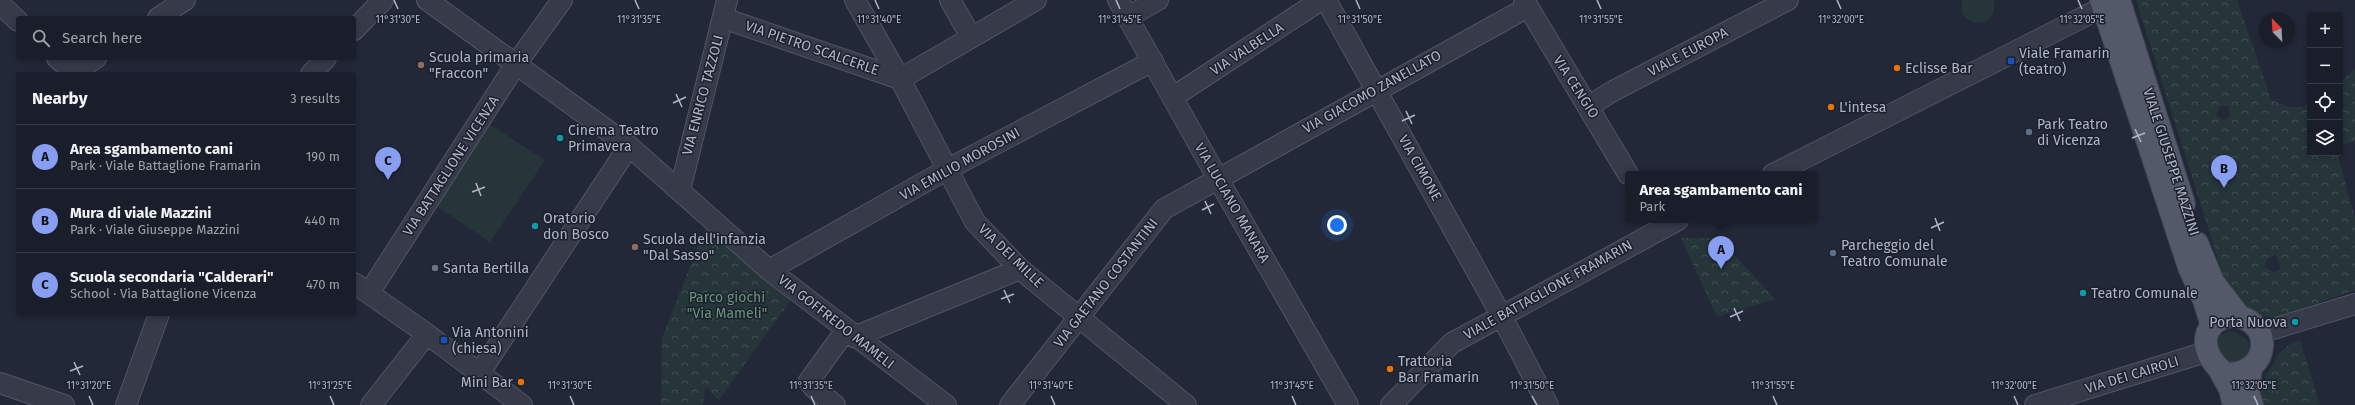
<!DOCTYPE html>
<html lang="en">
<head>
<meta charset="utf-8">
<style>
  body { margin:0; font-family:"Fira Sans",sans-serif; background:#272b36; color:#f1f3f6 }
  .controls { position:absolute; right:12px; top:12px; display:grid; overflow:hidden; border-radius:4px; box-shadow:0 2px 6px #0003 }
  .controls button { width:36px; height:36px; display:grid; place-items:center; padding:0; border:0; border-bottom:1px solid #383c47; background:#1a1e2a; color:#f1f3f6; font:20px sans-serif }
  .compass { position:absolute; left:2259px; top:12px; width:36px; height:36px; border-radius:50%; background:#1a1e2a; box-shadow:0 2px 6px #0003; rotate:336deg }
  .you { position:absolute; left:1337px; top:225px; width:14px; height:14px; margin:-10px; border:3px solid #fff; border-radius:50%; background:#1a73e8; box-shadow:0 0 0 6px #1a73e833 }
  .badge { display:grid; place-items:center; width:26px; height:26px; border-radius:50%; background:#889ef3; color:#111; font-size:13px; font-weight:700 }
  .pin { position:absolute; translate:-50% -33px; filter:drop-shadow(0 1px 2px #0008) }
  .pin::after { content:''; position:absolute; top:21px; width:14px; height:12px; background:inherit; clip-path:polygon(0 0,100% 0,50% 100%) }
  .popup { position:absolute; left:1625px; top:171px; width:192px; height:52px; box-sizing:border-box; display:grid; place-content:center; border-radius:4px; background:#1a1e2a; filter:drop-shadow(0 1px 3px #0005); font-size:13px; white-space:nowrap; color:#9fa2a8 }
  .popup b { font-size:15px; color:#f1f3f6 }
  .popup::after { content:''; position:absolute; left:50%; top:100%; margin-left:-8px; border:8px solid transparent; border-top-color:#1a1e2a }
  .list { margin:0; padding:0; list-style:none }
  h2 { display:flex; justify-content:space-between; align-items:center; height:52px; margin:0; padding:0 16px; font-size:17px }
  h2 small { font-size:13px; font-weight:400; color:#9fa2a8 }
  .list li { display:grid; grid-template-columns:26px 1fr auto; gap:12px; align-items:center; box-sizing:border-box; height:64px; padding:0 16px; border-top:1px solid #383c47 }
  .list b { display:block; font-size:15px; white-space:nowrap }
  .list p { margin:0; font-size:13px; white-space:nowrap; color:#9fa2a8 }
  .list em { font-size:13px; font-style:normal; color:#9fa2a8 }
  .icon { flex:none; width:22px; height:22px; fill:none; stroke:currentColor; stroke-width:2; stroke-linecap:round; stroke-linejoin:round }
  .map { position:relative; flex:none; width:2355px; height:405px; overflow:hidden }
  .search { position:absolute; background:#1a1e2a; box-shadow:0 2px 6px #0003; left:16px; top:16px; width:340px; height:44px; display:flex; align-items:center; gap:10px; box-sizing:border-box; padding:0 14px; border-radius:4px; color:#9fa2a8; font-size:15px }
  .panel { position:absolute; background:#1a1e2a; box-shadow:0 2px 6px #0003; left:16px; top:72px; width:340px; height:244px; border-radius:4px }
  .map>svg:first-child { display:block }
  .green { fill:#25353a }
  .forest { fill:url(#forest-crowns); fill-rule:evenodd }
  .lines { fill:none; stroke-linecap:round; stroke-linejoin:round }
  .minor-casing { stroke:#515564; stroke-width:22 }
  .major-casing { stroke:#3f4352; stroke-width:24 }
  .minor { stroke:#363a49; stroke-width:20 }
  .major { stroke:#545969; stroke-width:22 }
  .ticks { fill:none; stroke:#b1b5c5; stroke-width:1.5 }
  .transit-dot { fill:#1a4fb4; stroke:#1b202d; stroke-width:1.5 }
  .education-dot { fill:#8d6e63; stroke:#1b202d; stroke-width:1.5 }
  .food-dot { fill:#e8710a; stroke:#1b202d; stroke-width:1.5 }
  .service-dot { fill:#5c6f8a; stroke:#1b202d; stroke-width:1.5 }
  .culture-dot { fill:#0f9aa8; stroke:#1b202d; stroke-width:1.5 }
  .worship-dot { fill:#6b7280; stroke:#1b202d; stroke-width:1.5 }
  .labels { text-anchor:middle; dominant-baseline:central; stroke-width:3; stroke-linejoin:round; paint-order:stroke }
  .street-label { font-size:14px; fill:#b1b5c5; stroke:#1b202d }
  .poi-label { font-size:14px; fill:#b1b5c5; stroke:#1b202d; text-anchor:start }
  .park-label { font-size:14px; fill:#69957b; stroke:#1b202d }
  .ticks-label { font-size:10px; text-anchor:middle; fill:#b1b5c5; stroke:#1b202d; stroke-width:3; stroke-linejoin:round; paint-order:stroke }
</style>
</head>
<body>
<div class="map">
<svg width="2355" height="405" viewBox="0 0 2355 405">
  <defs>
    <pattern id="forest-crowns" width="20" height="18" patternUnits="userSpaceOnUse"><rect width="20" height="18" fill="#25353a"/><path d="M2 6a3 3 0 1 1 6 0M12 15a3 3 0 1 1 6 0" fill="none" stroke="#425055"/></pattern>
  </defs>
  <rect width="100%" height="100%" fill="#222838"/>
  <path class="green" d="M1962,0h32v12l-7,9c-11,4 -19,1 -25,-8z
    M489,124l56,36 -55,82 -55,-37z
    M2231,331l15,7c7,14 1,19 -8,29l-21,-6 -1,-22 4,-4z"/>
  <path class="forest" d="M2136,0h101l34,99c12,8 25,11 39,5v49h27l18,64v73l-81,28c-15,-2 -33,-10 -42,-22 -5,-7 -7,-17 -10,-24zM2227,105l4,12 -7,3 -8,-4 3,-9zM2276,255l5,14 -7,3 -10,-5 4,-9z
    M2355,69v72l-15,5v-64z
    M708,221l85,76 -74,103 -14,-13 -2,18h-42l1,-67z
    M1681,238h38l56,61 -58,18z
    M2300,340l20,65h-58c-4,-16 0,-22 8,-35 8,-16 13,-24 30,-30z"/>
  <g class="lines">
    <g class="minor-casing">
      <path id="minor" d="M427,0l202,146 140,124 177,135
        M855,0l45,79 75,143 45,47 166,136
        M950,0l21,37
        M1118,0l100,179 130,226
        M1326,0l175,315 47,90
        M1524,0l104,174
        M0,4l18,17
        M1128,17l30,-17
        M158,18l27,-18
        M723,18l177,61
        M354,30l29,-30
        M57,58l18,16
        M73,73l23,-15
        M311,74l15,-16
        M900,79l136,-79
        M1173,97l148,-97
        M1589,106l24,-15 175,-91
        M1773,174l344,-174
        M680,190l47,-190
        M769,270l179,-101 205,-108
        M354,283l73,51 95,71
        M369,293l147,-229 46,-64
        M2260,333l95,-29
        M854,337l166,-68
        M479,374l150,-228
        M0,383l64,22
        M126,405l33,-91
        M371,405l56,-71
        M835,405l-21,-17 -5,-7 37,-51
        M1010,405l154,-196 364,-202
        M1391,405l61,-62 226,-123
        M2035,405l171,-53"/>
    </g>
    <g class="major-casing">
      <path id="major" d="M2101,0l88,267 15,33 8,26
        M2119,0l65,204
        M2197,243l16,39 26,34
        M2230,316c44,0 43,59 -4,58 -25,-17 -30,-50 4,-58z
        M2251,368l-3,24 4,13
        M2219,369l11,20 4,16"/>
    </g>
    <use href="#minor" class="minor"/>
    <use href="#major" class="major"/>
  </g>
  <path class="ticks" d="M394,0l4,9M635,0l4,9M875,0l4,9M1116,0l4,9M1356,0l4,9M1597,0l4,9M1837,0l4,9M2078,0l4,9M676,94l6,13M673,103l13,-6M1406,111l6,13M1402,121l13,-6M2135,129l6,13M2132,138l13,-5M476,183l5,13M472,192l13,-5M1205,201l6,13M1202,210l12,-6M1935,218l5,13M1931,228l13,-6M1004,290l6,13M1001,299l13,-5M1734,308l6,13M1730,317l13,-6M74,362l6,13M70,371l13,-5M89,396l4,9M330,396l4,9M570,396l4,9M811,396l4,9M1051,396l4,9M1292,396l4,9M1532,396l5,9M1773,396l4,9M2014,396l4,9M2254,396l4,9"/>
  <g class="transit-dot">
    <rect x="2007" y="57" width="8" height="8" rx="2"/>
    <rect x="440" y="336" width="8" height="8" rx="2"/>
  </g>
  <g class="education-dot">
    <circle cx="421" cy="65" r="4"/>
    <circle cx="635" cy="247" r="4"/>
  </g>
  <g class="food-dot">
    <circle cx="1897" cy="68" r="4"/>
    <circle cx="1831" cy="107" r="4"/>
    <circle cx="1390" cy="369" r="4"/>
    <circle cx="521" cy="382" r="4"/>
  </g>
  <g class="service-dot">
    <circle cx="2029" cy="132" r="4"/>
    <circle cx="1833" cy="253" r="4"/>
  </g>
  <g class="culture-dot">
    <circle cx="560" cy="138" r="4"/>
    <circle cx="535" cy="226" r="4"/>
    <circle cx="2083" cy="293" r="4"/>
    <circle cx="2295" cy="322" r="4"/>
  </g>
  <circle class="worship-dot" cx="435" cy="268" r="4"/>
  <g class="labels">
    <g class="street-label">
      <text transform="translate(812 48) rotate(19)">VIA PIETRO SCALCERLE</text>
      <text transform="translate(1247 49) rotate(-33)">VIA VALBELLA</text>
      <text transform="translate(1688 52) rotate(-28)">VIALE EUROPA</text>
      <text transform="translate(1576 87) rotate(57)">VIA CENGIO</text>
      <text transform="translate(1372 92) rotate(-29)">VIA GIACOMO ZANELLATO</text>
      <text transform="translate(703 95) rotate(-75)">VIA ENRICO TAZZOLI</text>
      <text transform="translate(2171 162) rotate(72)">VIALE GIUSEPPE MAZZINI</text>
      <text transform="translate(960 164) rotate(-29)">VIA EMILIO MOROSINI</text>
      <text transform="translate(451 166) rotate(-57)">VIA BATTAGLIONE VICENZA</text>
      <text transform="translate(1420 168) rotate(61)">VIA CIMONE</text>
      <text transform="translate(1232 203) rotate(60)">VIA LUCIANO MANARA</text>
      <text transform="translate(1011 256) rotate(44)">VIA DEI MILLE</text>
      <text transform="translate(1106 283) rotate(-52)">VIA GAETANO COSTANTINI</text>
      <text transform="translate(1548 290) rotate(-29)">VIALE BATTAGLIONE FRAMARIN</text>
      <text transform="translate(836 322) rotate(38)">VIA GOFFREDO MAMELI</text>
      <text transform="translate(2132 375) rotate(-17)">VIA DEI CAIROLI</text>
    </g>
    <g class="poi-label">
      <text x="2019" y="53">Viale Framarin<tspan x="2019" dy="16">(teatro)</tspan></text>
      <text x="429" y="57">Scuola primaria<tspan x="429" dy="16">"Fraccon"</tspan></text>
      <text x="1905" y="68">Eclisse Bar</text>
      <text x="1839" y="107">L'intesa</text>
      <text x="2037" y="124">Park Teatro<tspan x="2037" dy="16">di Vicenza</tspan></text>
      <text x="568" y="130">Cinema Teatro<tspan x="568" dy="16">Primavera</tspan></text>
      <text x="543" y="218">Oratorio<tspan x="543" dy="16">don Bosco</tspan></text>
      <text x="643" y="239">Scuola dell'infanzia<tspan x="643" dy="16">"Dal Sasso"</tspan></text>
      <text x="1841" y="245">Parcheggio del<tspan x="1841" dy="16">Teatro Comunale</tspan></text>
      <text x="443" y="268">Santa Bertilla</text>
      <text x="2091" y="293">Teatro Comunale</text>
      <text x="2287" y="322" text-anchor="end">Porta Nuova</text>
      <text x="452" y="332">Via Antonini<tspan x="452" dy="16">(chiesa)</tspan></text>
      <text x="1398" y="361">Trattoria<tspan x="1398" dy="16">Bar Framarin</tspan></text>
      <text x="513" y="382" text-anchor="end">Mini Bar</text>
    </g>
    <g class="park-label">
      <text x="727" y="297">Parco giochi<tspan x="727" dy="16">"Via Mameli"</tspan></text>
    </g>
  </g>
  <g class="ticks-label">
    <text x="1120" y="23">11°31'45"E</text>
    <text x="398" y="23">11°31'30"E</text>
    <text x="639" y="23">11°31'35"E</text>
    <text x="879" y="23">11°31'40"E</text>
    <text x="1360" y="23">11°31'50"E</text>
    <text x="1601" y="23">11°31'55"E</text>
    <text x="1841" y="23">11°32'00"E</text>
    <text x="2082" y="23">11°32'05"E</text>
    <text x="89" y="389">11°31'20"E</text>
    <text x="330" y="389">11°31'25"E</text>
    <text x="570" y="389">11°31'30"E</text>
    <text x="811" y="389">11°31'35"E</text>
    <text x="1051" y="389">11°31'40"E</text>
    <text x="1292" y="389">11°31'45"E</text>
    <text x="1532" y="389">11°31'50"E</text>
    <text x="1773" y="389">11°31'55"E</text>
    <text x="2014" y="389">11°32'00"E</text>
    <text x="2254" y="389">11°32'05"E</text>
  </g>
</svg>
<div class="controls">
<button>+</button>
<button>−</button>
<button><svg class="icon" aria-label="locate" viewBox="0 0 24 24"><circle cx="12" cy="12" r="6"/><path d="M12 2v4M12 18v4M2 12h4M18 12h4"/></svg></button>
<button><svg class="icon" aria-label="layers" viewBox="0 0 24 24"><path d="M12 4l9 5-9 5-9-5zM3 14l9 5 9-5"/></svg></button>
</div>
<svg class="compass" viewBox="-18 -18 36 36"><path d="M0-13l5 13h-10z" fill="#e53935"/><path d="M0 13l5-13h-10z" fill="#9fa2a8"/></svg>
<div class="you"></div>
<div class="pin badge" style="left:1721px;top:269px">A</div>
<div class="popup"><b>Area sgambamento cani</b>Park</div>
<div class="pin badge" style="left:2224px;top:188px">B</div>
<div class="pin badge" style="left:388px;top:180px">C</div>
<div class="search"><svg class="icon" aria-label="search" viewBox="0 0 24 24"><circle cx="10" cy="10" r="6"/><path d="M15 15l6 6"/></svg>Search here</div>
<section class="panel">
<h2>Nearby<small>3 results</small></h2>
<ul class="list">
<li><span class="badge">A</span><div><b>Area sgambamento cani</b><p>Park · Viale Battaglione Framarin</p></div><em>190 m</em></li>
<li><span class="badge">B</span><div><b>Mura di viale Mazzini</b><p>Park · Viale Giuseppe Mazzini</p></div><em>440 m</em></li>
<li><span class="badge">C</span><div><b>Scuola secondaria &quot;Calderari&quot;</b><p>School · Via Battaglione Vicenza</p></div><em>470 m</em></li>
</ul>
</section>
</div>
</body>
</html>
